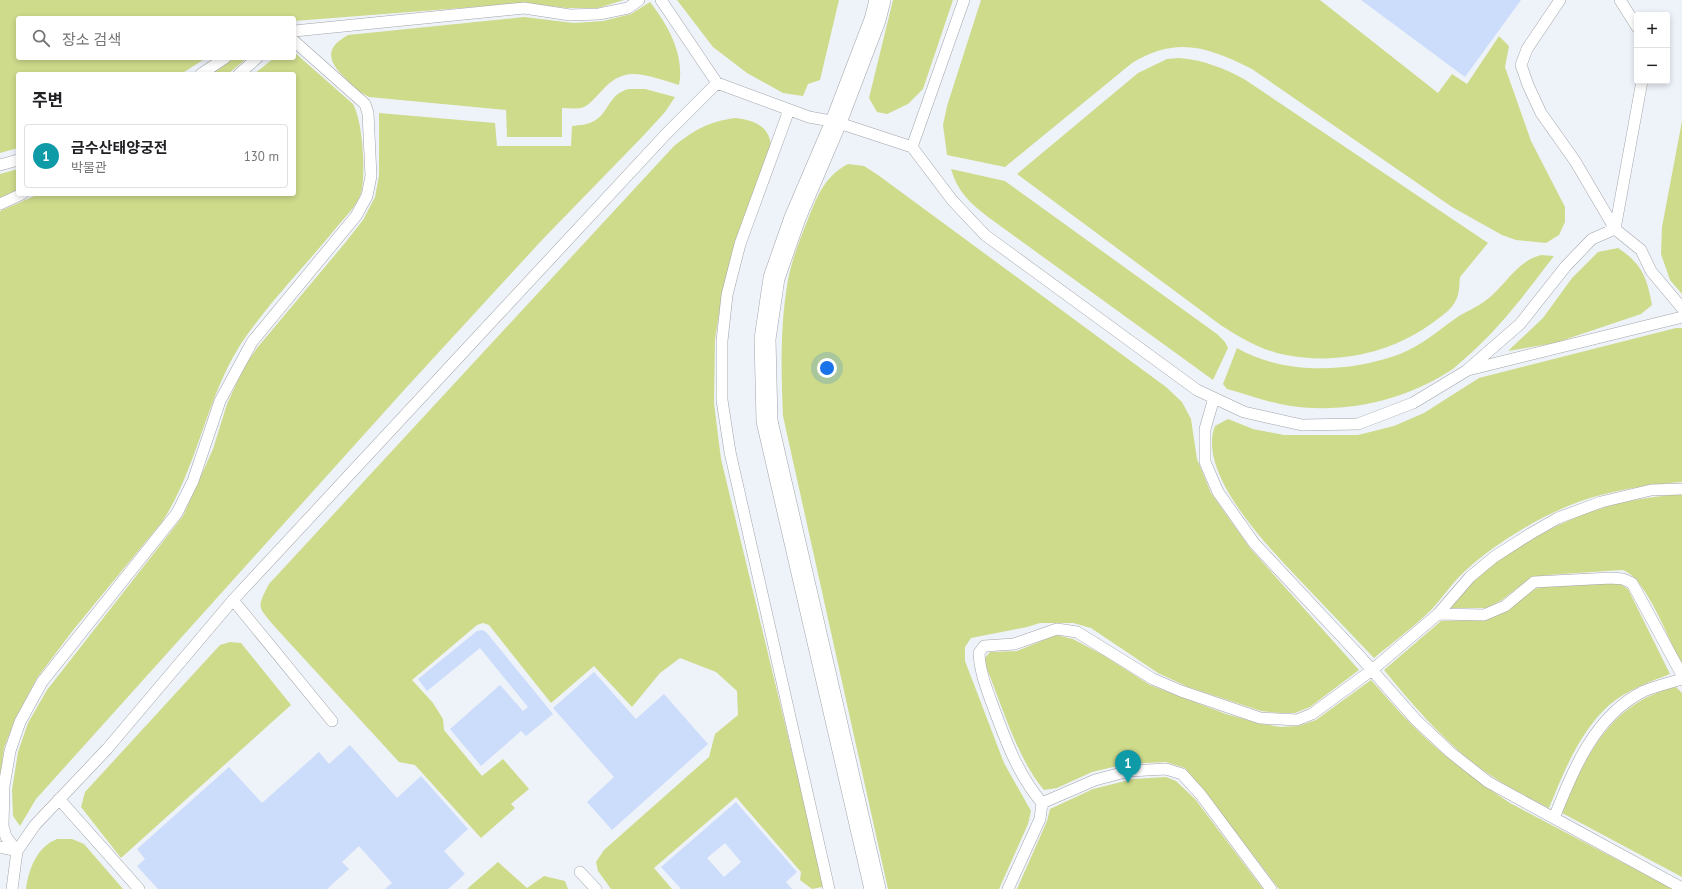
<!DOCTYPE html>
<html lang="ko">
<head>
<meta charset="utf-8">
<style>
  body { margin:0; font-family:"PT Sans","Noto Sans KR",sans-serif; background:#f2f2f2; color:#202124 }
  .controls { position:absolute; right:12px; top:12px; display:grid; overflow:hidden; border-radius:4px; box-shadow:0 2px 6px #0003 }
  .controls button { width:36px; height:36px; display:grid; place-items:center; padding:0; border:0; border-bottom:1px solid #e0e0e0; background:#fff; color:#202124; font:20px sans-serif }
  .you { position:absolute; left:827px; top:368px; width:14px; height:14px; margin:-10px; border:3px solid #fff; border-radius:50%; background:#1a73e8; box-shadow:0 0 0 6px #1a73e833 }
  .badge { display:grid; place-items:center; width:26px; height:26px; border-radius:50%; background:#1a73e8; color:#fff; font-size:13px; font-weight:700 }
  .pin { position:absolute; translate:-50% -33px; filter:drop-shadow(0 1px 2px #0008) }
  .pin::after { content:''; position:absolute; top:21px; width:14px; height:12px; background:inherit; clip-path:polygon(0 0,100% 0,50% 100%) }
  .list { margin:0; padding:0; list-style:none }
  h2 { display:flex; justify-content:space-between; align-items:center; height:52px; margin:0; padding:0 16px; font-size:17px }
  h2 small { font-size:13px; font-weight:400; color:#757577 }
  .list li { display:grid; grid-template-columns:26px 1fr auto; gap:12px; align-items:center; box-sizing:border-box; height:64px; margin:0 8px 8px; padding:0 8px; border:1px solid #e0e0e0; border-radius:4px }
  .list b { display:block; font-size:15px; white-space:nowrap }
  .list p { margin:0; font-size:13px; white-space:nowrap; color:#757577 }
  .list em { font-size:13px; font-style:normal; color:#757577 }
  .icon { flex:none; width:22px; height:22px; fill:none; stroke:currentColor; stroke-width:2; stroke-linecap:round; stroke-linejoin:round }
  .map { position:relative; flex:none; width:1682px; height:889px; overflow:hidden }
  .search { position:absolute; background:#fff; box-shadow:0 2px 6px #0003; left:16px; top:16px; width:280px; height:44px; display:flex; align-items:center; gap:10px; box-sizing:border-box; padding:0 14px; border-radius:4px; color:#757577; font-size:15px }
  .panel { position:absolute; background:#fff; box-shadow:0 2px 6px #0003; left:16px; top:72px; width:280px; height:124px; border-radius:4px }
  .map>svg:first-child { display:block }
  .green { fill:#cedb8b }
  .building { fill:#ccdcfb; fill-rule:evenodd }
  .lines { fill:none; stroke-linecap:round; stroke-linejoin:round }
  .service-casing { stroke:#a1a4aa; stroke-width:12 }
  .minor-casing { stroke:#a1a4aa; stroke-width:22 }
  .service { stroke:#fff; stroke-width:11 }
  .minor { stroke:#fff; stroke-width:21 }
</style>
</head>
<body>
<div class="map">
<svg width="1682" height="889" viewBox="0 0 1682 889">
  <rect width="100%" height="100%" fill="#eef2f9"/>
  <path class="green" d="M0,0h624l-26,8h-31l-42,-5 -231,18v-3h-276v40h188l-25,16h-163v74l-18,5z
    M677,0h162l-19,80 -12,4 -5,12 -20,-3 -36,-20 -34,-26z
    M893,0h60l-30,89 -15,15 -21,10 -10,-2 -8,-14z
    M981,0h339l118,93 14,-19 15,10 32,-48 10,10 -4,21 26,74 34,66v15l-6,13 -13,8 -30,-3 -14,-5 -50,-28 -200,-138c-45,-22 -75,-33 -120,-6l-127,104 -58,-12 -4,-30 4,-19z
    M650,2c18,23 35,53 29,83 -14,-4 -40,-14 -54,-10 -21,5 -29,29 -44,33 -6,1 -13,0 -19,0v29h-55l-1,-27 -137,-13c-10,-5 -17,-11 -24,-19 -18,-18 -20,-30 3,-43l176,-18 50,6 29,-2 28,-7z
    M294,52l59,52c10,18 13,70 8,89 -4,13 -17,25 -25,35 -29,36 -62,69 -89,107 -41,57 -47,129 -85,187l-88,107 -37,49 -22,41 -11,29 -4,29v-566l39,-17h255v-120h-40l20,-16h20z
    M234,58h13l-19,16h-17z
    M1179,58c25,2 44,10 65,21l244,164 -28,34c-1,8 0,15 -4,23 -4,9 -13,15 -21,21 -42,32 -98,44 -149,34 -23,-4 -45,-17 -64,-29l-205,-152 121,-101 29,-14z
    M629,89h16l30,8 -10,15 -21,23 -102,105 -137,149 -369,410 -16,27 -7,-10 -1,-26 6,-38 10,-29 19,-33 136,-174 30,-67 14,-45 17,-37 13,-19 88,-105 18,-23 12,-23 4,-21v-63l116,10 2,23h74l1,-20c7,-1 16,-1 22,-5 16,-9 14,-27 35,-32z
    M735,118c19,2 35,8 36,29l-48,143 -8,49 -1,64 7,56 102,422 -1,6 -10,2 -12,-9 1,-8 -65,-75 -82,71 18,21h-61l-13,-18 -2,-9 8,-12 105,-93 6,-23 23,-19 -1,-24 -21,-19 -36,-14 -20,15 -28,34 -38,-41 -43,37 -62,-78 -6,-2 -6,2 -65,55 21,23 10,16 1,11 38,46 21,-17 26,30 -18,15 4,4 -34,30 -66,-73 -16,-3 -124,-135c-17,-21 -19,-18 -6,-43l405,-438c22,-17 34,-24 61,-28z
    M1682,121v173l-12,-14 -9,-26 1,-27z
    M848,164l16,2 14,9 288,212 16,15 9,17 6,40 14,34 39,55 109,122 -49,37 -15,6h-15l-19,-2 -73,-24 -30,-14 -67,-45 -18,-5h-33l-13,4 -56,11 -6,9v14l39,102 27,48 -3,13 -29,65h-111l-105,-473c-2,-45 -3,-91 5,-136 4,-21 12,-41 20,-61 10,-24 16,-42 40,-55z
    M18,169v21l-18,8v-24z
    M951,169l54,12 212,153 8,8 3,6 -15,32 -225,-163c-17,-13 -31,-26 -37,-48z
    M1618,248c24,16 29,29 34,57l-11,9 -86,29 -47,8 35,-33 29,-40 26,-26z
    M1541,255l13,1c-26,34 -51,68 -83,97 -6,5 -12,11 -18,16 -47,31 -106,45 -162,37 -22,-3 -44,-12 -64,-17l-4,-5 14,-36c47,27 112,25 163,6 21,-8 40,-25 59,-38 8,-5 18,-9 26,-15 20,-14 31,-40 56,-46z
    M1676,328h6v154c-27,2 -54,6 -81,13 -45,11 -103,45 -137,77 -12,11 -21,25 -32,37 -18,18 -39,33 -58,49 -21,-22 -42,-44 -63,-66 -32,-34 -116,-115 -96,-166l13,-7 25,10 31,6h74l36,-9 30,-13 55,-35z
    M1682,494v170c-13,-22 -36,-88 -60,-94l-75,5 -12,2 -10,5 -23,18 -15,8h-38c15,-17 29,-34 46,-48 10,-7 22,-12 32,-18 53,-31 94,-43 155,-48z
    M1608,582l12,2 8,5 42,85c-18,7 -37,14 -53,25 -34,24 -53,72 -68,109 -19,-10 -38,-19 -56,-31 -43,-28 -77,-68 -109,-107l57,-49 44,-1 23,-10 26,-21 10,-2z
    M1056,635l17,4 30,16 47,30 76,29 36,10 19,3 17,-1 18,-6 55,-40c14,15 27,31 41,45 30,30 63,55 98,78l163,86h-394l-74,-97 -20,-24 -19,-6 -40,2 -34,8 -35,16 -13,2c-26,-30 -42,-84 -57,-121l-2,-11 5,-6 27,-1z
    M230,642l11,1 50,62 -170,153 -40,-51 4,-15 135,-147z
    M1676,687l6,6v184l-120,-64c23,-56 48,-111 114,-126z
    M1166,777l10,4 19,18 68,90h-246l30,-68 3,-12 43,-20 40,-10z
    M57,839h15l12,5 39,45h-97c3,-21 11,-42 31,-50z
    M498,862l29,26 17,-12 21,5 3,8h-101z"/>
  <path class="building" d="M1361,0h160l-56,77z
    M482,630l4,2 67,82 -27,22 -5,-5 -40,35 -31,-37 50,-44 23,26 5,-4 -48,-59 -53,43 -9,-12 59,-48z
    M594,672l42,47 28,-25 44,50 -96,86 -25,-28 27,-25 -61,-69z
    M350,745l47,53 24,-22 47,53 -24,22 21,23 -17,15h-63l7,-6 -33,-37 -17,16 7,7 -22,20h-169l-21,-23 8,-7 -8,-10 92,-82 33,36 57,-51 10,12z
    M736,802l61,70 -11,10 6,7h-111l-20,-22zM725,843l16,19 -17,15 -17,-19z"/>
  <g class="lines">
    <g class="service-casing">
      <path id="service" d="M1560,0l-33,49 -6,16 7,20 13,28 34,48 40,68
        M1620,0l17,27
        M294,31l230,-23 46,7 29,-1 29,-6 11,-8
        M201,74l24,-16
        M239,74l18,-16
        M717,83l92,34 27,5 76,25 40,53 33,35 212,155 47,22 58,13 56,-1 55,-21 53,-32 54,-47 46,-58 26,-27 23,-10 26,21 10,21 31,37
        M789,110l-49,134 -13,51 -5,46v59l8,52 99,437
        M912,147l52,-147
        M0,165l18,-5
        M0,204l22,-10
        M1615,229l27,-148
        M1468,370l214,-53
        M1214,398l-9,31v33l13,30 36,51 102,109 60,68 34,32 38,30 194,106
        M233,600l99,121
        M1438,614l46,1 21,-9 29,-24 77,-4 12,1 9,4 50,92
        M59,799l80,90
        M1554,818c19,-48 41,-103 90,-127 12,-5 25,-8 38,-12
        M0,847l17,4
        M17,851l-11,-14 -3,-11 1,-40 6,-35 10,-29 22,-40 135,-169 16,-32 27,-80 32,-59 104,-126 11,-20 4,-20 -3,-63 -3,-9 -71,-63
        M580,872l16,17
        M12,889l5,-38 18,-26 72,-76 126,-149 434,-467 50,-50 -56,-83
        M1008,889l32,-70 2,-16
        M1271,889l-70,-94 -19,-21 -16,-5 -37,2 -34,9 -53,23c-24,-29 -35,-59 -48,-94 -7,-19 -14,-36 -15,-56l5,-7 30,-2 43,-15 20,3 76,47 28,12 79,27 37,2 15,-6 60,-44 66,-56 32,-37 24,-20 36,-23 28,-16 43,-16 50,-12 31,-1"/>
    </g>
    <g class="minor-casing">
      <path id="minor" d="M875,889l-108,-468 -2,-82 9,-61 21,-60 41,-96 39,-102 5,-20"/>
    </g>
    <use href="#service" class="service"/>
    <use href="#minor" class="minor"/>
  </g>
</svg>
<div class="controls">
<button>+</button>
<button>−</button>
</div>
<div class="you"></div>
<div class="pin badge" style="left:1128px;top:783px;background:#0f9aa8">1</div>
<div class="search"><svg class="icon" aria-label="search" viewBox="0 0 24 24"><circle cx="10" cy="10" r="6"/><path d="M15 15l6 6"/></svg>장소 검색</div>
<section class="panel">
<h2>주변<small></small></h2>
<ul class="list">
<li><span class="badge" style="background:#0f9aa8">1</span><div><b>금수산태양궁전</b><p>박물관</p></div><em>130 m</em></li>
</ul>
</section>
</div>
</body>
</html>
